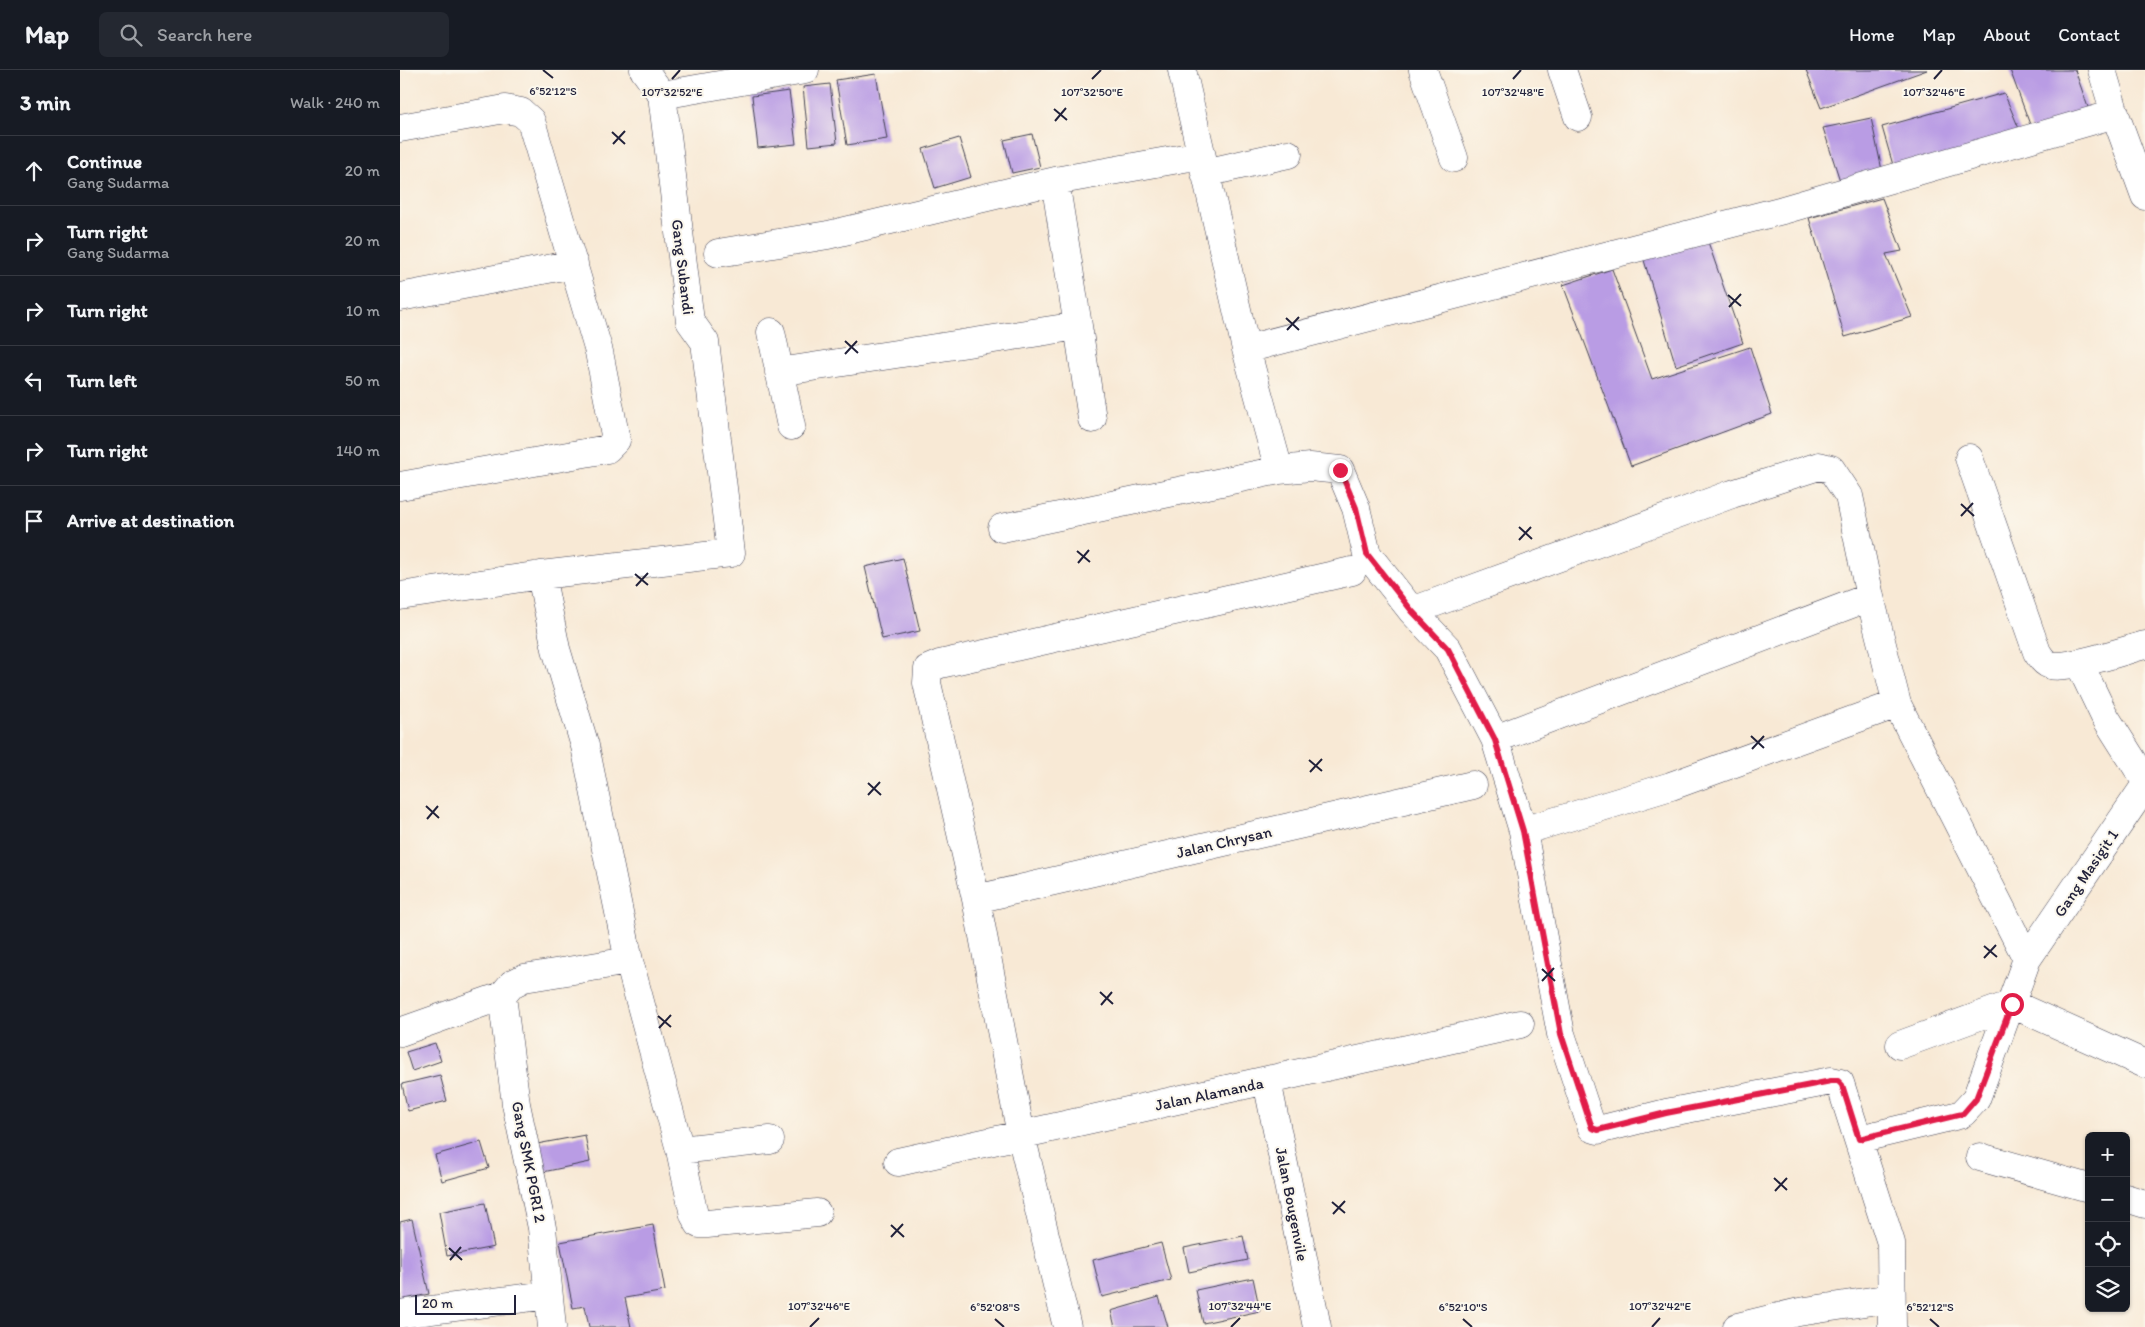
<!DOCTYPE html>
<html lang="en">
<head>
<meta charset="utf-8">
<style>
  body { margin:0; font-family:Itim,sans-serif; background:#242831; color:#f1f3f6 }
  .controls { position:absolute; right:15px; bottom:15px; display:grid; overflow:hidden; border-radius:8px; box-shadow:0 1px 4px #0004 }
  .controls button { width:45px; height:45px; display:grid; place-items:center; padding:0; border:0; border-bottom:1px solid #363941; background:#171b24; color:#f1f3f6; font:25px sans-serif }
  .scale { position:absolute; left:15px; bottom:12px; width:101px; box-sizing:border-box; padding-left:5px; border:2px solid #22223b; border-top:0; font-size:14px; line-height:18px; white-space:nowrap; color:#22223b; -webkit-text-stroke:4px #fbf7ec; paint-order:stroke }
  .stop { position:absolute; width:15px; height:15px; margin:-11px; border:4px solid #e11d48; border-radius:50%; background:#fff }
  .stop.end { background:#e11d48; border-color:#fff; box-shadow:0 1px 5px #0008 }
  .list { margin:0; padding:0; list-style:none }
  h2 { display:flex; justify-content:space-between; align-items:center; height:65px; margin:0; padding:0 20px; font-size:21px }
  h2 small { font-size:16px; font-weight:400; color:#9ea1a6 }
  .list li { display:grid; grid-template-columns:32px 1fr auto; gap:15px; align-items:center; box-sizing:border-box; height:70px; padding:0 20px; border-top:1px solid #363941 }
  .list b { display:block; font-size:19px; white-space:nowrap }
  .list p { margin:0; font-size:16px; white-space:nowrap; color:#9ea1a6 }
  .list em { font-size:16px; font-style:normal; color:#9ea1a6 }
  .icon { flex:none; width:28px; height:28px; fill:none; stroke:currentColor; stroke-width:2; stroke-linecap:round; stroke-linejoin:round }
  .map { position:relative; flex:none; width:1745px; height:1257px; overflow:hidden }
  header { display:flex; align-items:center; gap:30px; box-sizing:border-box; height:70px; padding:0 25px; background:#171b24; border-bottom:1px solid #363941 }
  header strong { font-size:24px }
  nav { display:flex; gap:28px; margin-inline-start:auto; font-size:18px }
  .search { width:350px; height:45px; background:#242831; display:flex; align-items:center; gap:12px; box-sizing:border-box; padding:0 18px; border-radius:8px; color:#9ea1a6; font-size:19px }
  main { display:flex }
  aside { flex:1; background:#171b24 }
  .map>svg:first-child { display:block }
  .building { fill:#b99ce4 }
  .lines { fill:none; stroke-linecap:round; stroke-linejoin:round }
  .minor-casing { stroke:#424052; stroke-width:29 }
  .major-casing { stroke:#424052; stroke-width:29 }
  .minor { stroke:#fff; stroke-width:28 }
  .major { stroke:#fff; stroke-width:28 }
  .route { stroke:#e11d48; stroke-width:6 }
  .ticks { fill:none; stroke:#22223b; stroke-width:2 }
  .labels { text-anchor:middle; dominant-baseline:central; stroke-width:4; stroke-linejoin:round; paint-order:stroke }
  .street-label { font-size:16px; fill:#22223b; stroke:#fbf7ec }
  .ticks-label { font-size:12px; text-anchor:middle; fill:#22223b; stroke:#fbf7ec; stroke-width:4; stroke-linejoin:round; paint-order:stroke }
</style>
</head>
<body>
<header>
<strong>Map</strong>
<div class="search"><svg class="icon" aria-label="search" viewBox="0 0 24 24"><circle cx="10" cy="10" r="6"/><path d="M15 15l6 6"/></svg>Search here</div>
<nav><a>Home</a><a>Map</a><a>About</a><a>Contact</a></nav>
</header>
<main>
<aside>
<h2>3 min<small>Walk · 240 m</small></h2>
<ul class="list">
<li><svg class="icon" aria-label="ahead" viewBox="0 0 24 24"><path d="M12 20V5M6 11l6-6 6 6"/></svg><div><b>Continue</b><p>Gang Sudarma</p></div><em>20 m</em></li>
<li><svg class="icon" aria-label="right" viewBox="0 0 24 24"><path d="M7 20v-9h11M14 6l5 5-5 5"/></svg><div><b>Turn right</b><p>Gang Sudarma</p></div><em>20 m</em></li>
<li><svg class="icon" aria-label="right" viewBox="0 0 24 24"><path d="M7 20v-9h11M14 6l5 5-5 5"/></svg><div><b>Turn right</b></div><em>10 m</em></li>
<li><svg class="icon" aria-label="left" viewBox="0 0 24 24"><path d="M17 20v-9H6M10 6l-5 5 5 5"/></svg><div><b>Turn left</b></div><em>50 m</em></li>
<li><svg class="icon" aria-label="right" viewBox="0 0 24 24"><path d="M7 20v-9h11M14 6l5 5-5 5"/></svg><div><b>Turn right</b></div><em>140 m</em></li>
<li><svg class="icon" aria-label="arrive" viewBox="0 0 24 24"><path d="M6 21V4h12l-3 4 3 4H6"/></svg><div><b>Arrive at destination</b></div></li>
</ul>
</aside>
<div class="map">
<svg width="1745" height="1257" viewBox="0 0 1745 1257">
  <rect width="100%" height="100%" fill="#fbf7ec"/>
  <filter id="ink" filterUnits="userSpaceOnUse"><feTurbulence type="fractalNoise" baseFrequency=".02" numOctaves="2"/><feDisplacementMap in="SourceGraphic" scale="10" xChannelSelector="R" yChannelSelector="G"/><feConvolveMatrix kernelMatrix="1 2 1 2 8 2 1 2 1" color-interpolation-filters="sRGB"/></filter>
  <filter id="wash" filterUnits="userSpaceOnUse"><feTurbulence type="fractalNoise" baseFrequency=".0096" numOctaves="4" result="noise"/><feDisplacementMap in="SourceGraphic" scale="20" xChannelSelector="R" yChannelSelector="G"/><feGaussianBlur stdDeviation="1.12" result="paint"/><feColorMatrix in="noise" values="0 0 0 0 0 0 0 0 0 0 0 0 0 0 0 0 0 1.4 0 .05"/><feComposite in="paint" operator="in"/></filter>
  <g filter="url(#wash)">
    <rect width="100%" height="100%" fill="#f8e9d5"/>
    <g id="blocks">
      <path class="building" d="M1406,0h121l-106,38z
        M1610,0h65l16,46 -59,14z
        M476,4l11,65 -40,6 -11,-65z
        M430,14l7,59 -28,3 -6,-59z
        M389,21l7,53 -38,4 -6,-52z
        M1604,23l19,45 -128,34 -13,-45z
        M1471,48l12,57 -40,15 -20,-62z
        M632,64l8,33 -28,6 -8,-33z
        M559,68l12,39 -36,11 -12,-39z
        M1482,128l20,53 -16,3 26,63 -67,20 -36,-119z
        M1307,169l36,104 -67,23 -33,-109z
        M1212,199l40,110 98,-32 22,67 -141,52 -68,-181z
        M503,488l17,73 -38,8 -17,-72z
        M35,973l6,18 -29,10 -6,-19z
        M40,1005l7,26 -39,10 -6,-27z
        M185,1065l5,27 -47,10 -6,-28z
        M81,1072l8,26 -47,13 -7,-26z
        M85,1133l9,44 -47,9 -8,-44z
        M12,1149l17,75 -29,6v-78z
        M253,1155l12,66 -40,7 6,29h-42l-4,-21 -12,2 -13,-66z
        M843,1166l5,24 -59,12 -5,-24z
        M761,1173l10,37 -69,17 -9,-37z
        M853,1208l7,33 -57,12 -7,-33z
        M759,1227l9,30h-53l-4,-16z"/>
    </g>
  </g>
  <g filter="url(#ink)">
    <use href="#blocks" fill-opacity="0" stroke="#424052" stroke-width="1"/>
    <g class="lines">
      <g class="minor-casing">
        <path id="minor" d="M782,0l64,279 33,121
          M1023,0l31,88
          M1162,0l16,47
          M262,25l143,-25
          M0,58l105,-19 16,3 10,9 68,231 17,88 -9,9 -207,37
          M805,103l83,-19
          M318,183l110,-18 227,-54 146,-26
          M0,227l174,-33
          M678,256l14,93
          M371,262l20,94
          M846,279l537,-139 332,-96
          M379,302l299,-46 -23,-145
          M1569,388l68,194c3,5 7,11 13,13 18,5 75,-15 95,-20
          M602,458l277,-58 31,-3 30,3 16,38 11,46 45,57 36,38 47,90 28,92 38,203 31,94 6,2 68,-17 165,-32 9,2 51,160 1,84
          M141,505l15,74 29,97 44,215 51,189 14,65 5,9h8l110,-11
          M0,526l141,-21 190,-22 -26,-211 -15,-21 -28,-226 -18,-25
          M1012,541l320,-117 87,-28 12,3 18,27 21,101 27,107 130,255
          M1679,593l25,52 41,65
          M1095,669l375,-142
          M1123,761l148,-45 226,-82
          M576,829l497,-114
          M102,926l14,108 26,124 10,99
          M0,962l102,-36 10,-12 12,-6 105,-17
          M1500,975l112,-41 133,60
          M867,1011l50,246
          M1459,1069l100,-24 4,-2 13,-14 51,-140 118,-173
          M280,1080l90,-10
          M1580,1087l109,31
          M498,1092l622,-138
          M1726,1128l19,6
          M0,1244l148,-19
          M667,1257l-46,-192 -45,-236 -49,-216 1,-14 12,-5 412,-93
          M1337,1257l62,-15 92,-14"/>
      </g>
      <g class="major-casing">
        <path id="major" d="M1702,0l13,44 30,82"/>
      </g>
      <use href="#minor" class="minor"/>
      <use href="#major" class="major"/>
    </g>
  </g>
  <g class="lines" filter="url(#ink)">
    <path class="route" d="M940,400l16,38 11,46 45,57 36,38 47,91 28,91 38,203 31,94 6,2 68,-17 165,-32h7l4,4 17,54 99,-24 5,-1 13,-15 36,-95"/>
  </g>
  <path class="ticks" d="M143,0l10,8M272,9l8,-9M692,9l9,-9M1113,9l8,-9M1534,9l8,-9M654,39l13,11M655,51l11,-13M212,62l13,12M213,74l12,-13M1328,225l13,11M1329,237l12,-13M886,248l13,12M887,260l12,-13M445,271l13,12M445,284l12,-13M1561,434l13,12M1561,446l12,-13M1119,457l13,12M1119,470l12,-13M677,481l13,11M678,493l11,-13M235,504l13,11M236,516l12,-13M1351,666l13,12M1352,679l12,-13M909,690l13,11M910,702l12,-13M468,713l13,12M468,725l12,-13M26,736l13,12M27,749l11,-13M1584,876l13,11M1584,888l12,-13M1142,899l13,12M1142,911l12,-13M700,922l13,12M701,935l11,-13M258,946l13,11M259,958l12,-13M1374,1108l13,12M1375,1121l12,-13M932,1132l13,11M933,1144l12,-13M491,1155l13,12M491,1167l12,-13M49,1178l13,12M50,1190l11,-13M595,1249l9,8M1063,1249l9,8M1530,1249l9,8M410,1257l9,-9M831,1257l9,-9M1252,1257l8,-9"/>
  <g class="labels">
    <g class="street-label">
      <text transform="translate(283 197) rotate(83)">Gang Subandi</text>
      <text transform="translate(824 772) rotate(-13)">Jalan Chrysan</text>
      <text transform="translate(1686 803) rotate(-56)">Gang Masigit 1</text>
      <text transform="translate(809 1024) rotate(-12)">Jalan Alamanda</text>
      <text transform="translate(129 1092) rotate(79)">Gang SMK PGRI 2</text>
      <text transform="translate(892 1134) rotate(79)">Jalan Bougenvile</text>
    </g>
  </g>
  <g class="ticks-label">
    <text x="153" y="25">6°52'12"S</text>
    <text x="272" y="26">107°32'52"E</text>
    <text x="692" y="26">107°32'50"E</text>
    <text x="1113" y="26">107°32'48"E</text>
    <text x="1534" y="26">107°32'46"E</text>
    <text x="419" y="1240">107°32'46"E</text>
    <text x="840" y="1240">107°32'44"E</text>
    <text x="1260" y="1240">107°32'42"E</text>
    <text x="595" y="1241">6°52'08"S</text>
    <text x="1063" y="1241">6°52'10"S</text>
    <text x="1530" y="1241">6°52'12"S</text>
  </g>
</svg>
<div class="controls">
<button>+</button>
<button>−</button>
<button><svg class="icon" aria-label="locate" viewBox="0 0 24 24"><circle cx="12" cy="12" r="6"/><path d="M12 2v4M12 18v4M2 12h4M18 12h4"/></svg></button>
<button><svg class="icon" aria-label="layers" viewBox="0 0 24 24"><path d="M12 4l9 5-9 5-9-5zM3 14l9 5 9-5"/></svg></button>
</div>
<div class="scale">20 m</div>
<div class="stop" style="left:1612px;top:934px"></div>
<div class="stop end" style="left:940px;top:400px"></div>
</div>
</main>
</body>
</html>
